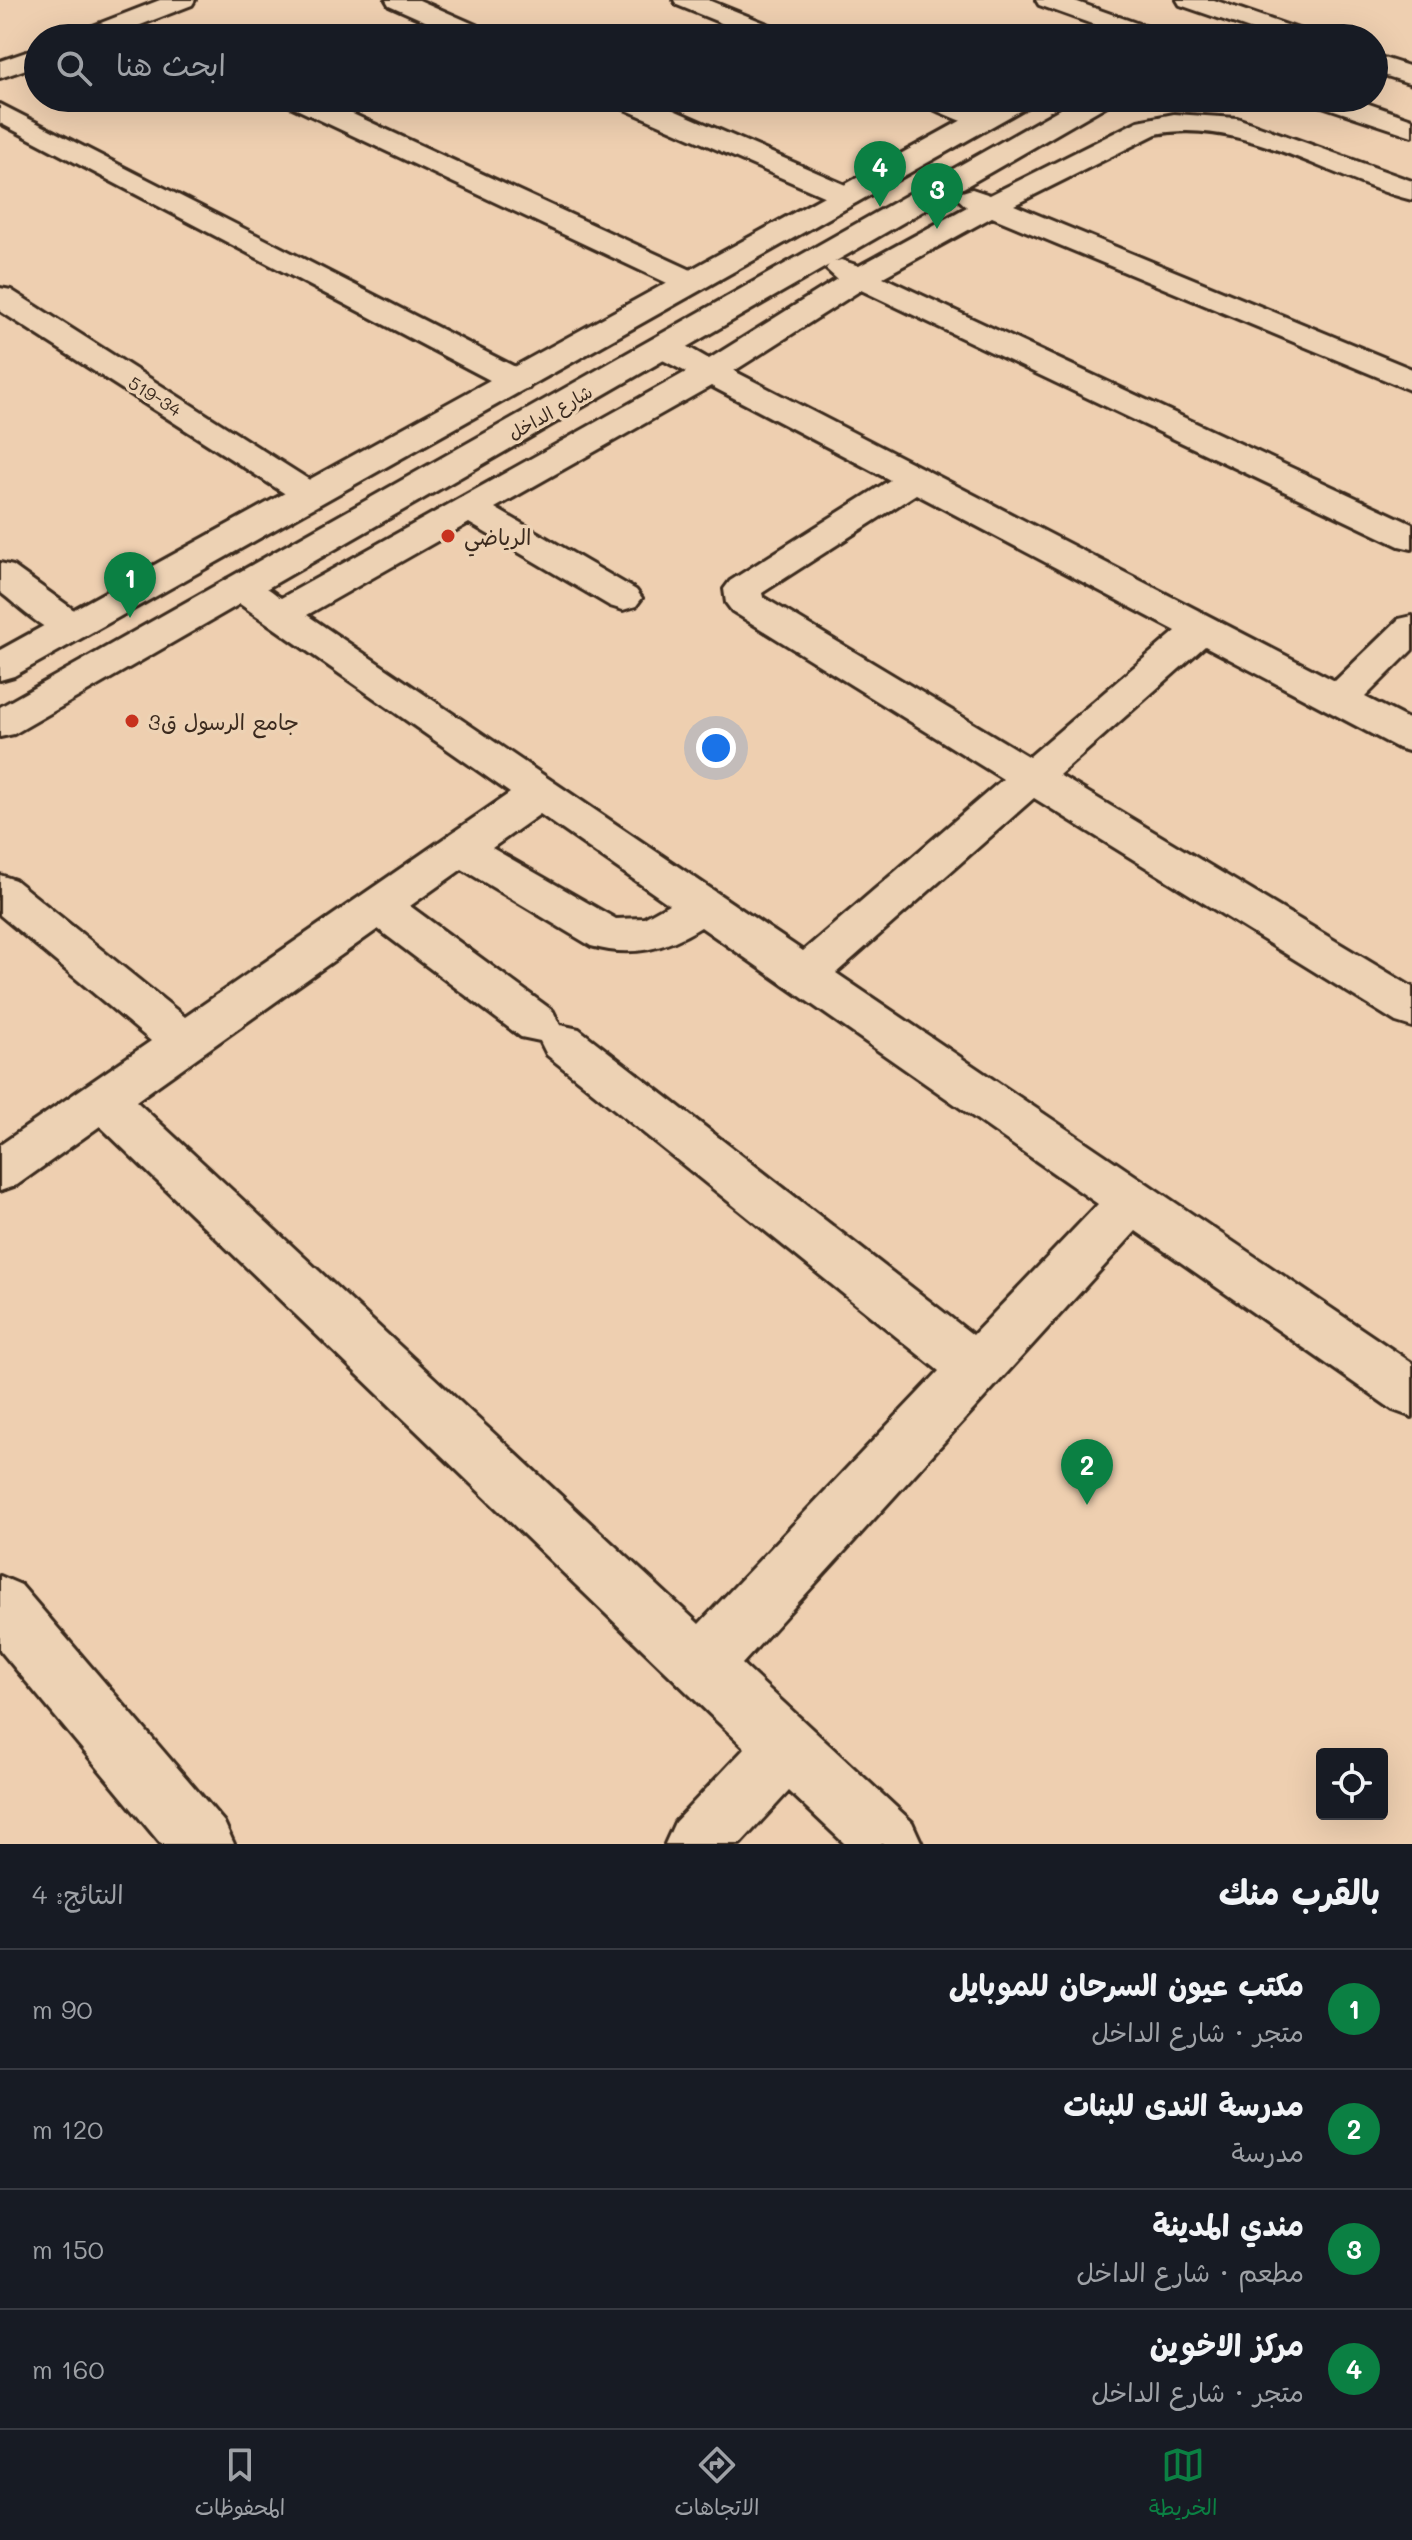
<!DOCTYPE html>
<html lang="ar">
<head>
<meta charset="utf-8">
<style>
  body { margin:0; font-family:Mali,"Playpen Sans Arabic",sans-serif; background:#20242c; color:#f1f3f6; direction:rtl }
  .controls { position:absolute; right:24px; bottom:24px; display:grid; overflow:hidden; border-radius:8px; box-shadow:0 8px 32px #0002 }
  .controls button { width:72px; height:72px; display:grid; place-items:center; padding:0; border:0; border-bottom:2px solid #363941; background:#171b24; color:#f1f3f6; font:40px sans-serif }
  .you { position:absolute; left:716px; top:748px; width:28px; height:28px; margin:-20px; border:6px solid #fff; border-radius:50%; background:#1a73e8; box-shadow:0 0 0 12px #1a73e833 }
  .badge { display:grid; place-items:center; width:52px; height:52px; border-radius:50%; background:#0b8043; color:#fff; font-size:26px; font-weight:700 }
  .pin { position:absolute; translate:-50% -66px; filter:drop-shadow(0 2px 4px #0008) }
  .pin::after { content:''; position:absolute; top:42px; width:28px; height:24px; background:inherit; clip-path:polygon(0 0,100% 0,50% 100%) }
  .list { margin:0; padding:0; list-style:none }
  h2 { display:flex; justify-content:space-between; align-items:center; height:104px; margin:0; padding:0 32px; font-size:34px }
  h2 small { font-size:26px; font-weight:400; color:#9ea1a6 }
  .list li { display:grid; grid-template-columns:52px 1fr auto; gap:24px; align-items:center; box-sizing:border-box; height:120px; padding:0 32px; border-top:2px solid #363941 }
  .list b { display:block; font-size:30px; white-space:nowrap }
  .list p { margin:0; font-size:26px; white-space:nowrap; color:#9ea1a6 }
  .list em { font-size:26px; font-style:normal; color:#9ea1a6 }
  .icon { flex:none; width:44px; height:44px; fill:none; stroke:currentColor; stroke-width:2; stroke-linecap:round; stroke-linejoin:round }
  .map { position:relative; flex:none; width:1412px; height:1844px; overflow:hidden; direction:ltr }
  .search { position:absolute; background:#171b24; box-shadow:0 8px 32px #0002; left:24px; right:24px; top:24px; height:88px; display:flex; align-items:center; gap:20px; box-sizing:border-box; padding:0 28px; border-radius:44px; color:#9ea1a6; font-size:30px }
  .sheet { height:584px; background:#171b24 }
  nav { display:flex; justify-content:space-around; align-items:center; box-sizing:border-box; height:112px; border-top:2px solid #363941; background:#171b24; font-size:22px; color:#9ea1a6 }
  nav a { display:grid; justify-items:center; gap:4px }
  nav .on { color:#0b8043 }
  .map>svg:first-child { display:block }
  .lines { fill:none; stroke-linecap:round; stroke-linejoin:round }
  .minor-casing { stroke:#3b2a1e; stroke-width:6 }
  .major-casing { stroke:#3b2a1e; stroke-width:6 }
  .minor { fill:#edd2b4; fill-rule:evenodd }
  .major { fill:#edd2b4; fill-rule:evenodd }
  .poi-dot { fill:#c8321e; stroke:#edd2b4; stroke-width:3 }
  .labels { text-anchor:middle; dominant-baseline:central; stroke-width:7; stroke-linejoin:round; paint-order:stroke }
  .far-street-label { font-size:18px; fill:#3b2a1e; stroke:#edd2b4 }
  .poi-label { font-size:22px; fill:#3b2a1e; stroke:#edd2b4; text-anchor:start }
</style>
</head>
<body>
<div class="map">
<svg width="1412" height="1844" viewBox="0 0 1412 1844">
  <rect width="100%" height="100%" fill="#eecfb0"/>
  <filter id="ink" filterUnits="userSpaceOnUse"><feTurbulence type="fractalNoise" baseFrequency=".0125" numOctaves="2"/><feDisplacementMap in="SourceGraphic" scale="16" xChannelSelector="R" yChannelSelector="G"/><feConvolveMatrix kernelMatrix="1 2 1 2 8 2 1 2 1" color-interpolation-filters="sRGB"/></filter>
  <g filter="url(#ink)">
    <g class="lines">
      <g class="minor-casing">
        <path id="minor" d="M160,0h35l-3,5 -85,33h-36l4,-5z
          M386,0h33l75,33 4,5h-35l-74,-33z
          M674,0h34l82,33 4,5h-36l-81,-33z
          M38,48v17l-38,13v-17z
          M283,98h35l384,177 4,7 -4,7 -11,2 -11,-2 -394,-185z
          M610,98h36l211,92 5,6 -5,6 -10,3 -10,-3 -224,-98z
          M918,98c22,0 65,0 80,21l-4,6c-23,5 -51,-13 -73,-21z
          M0,104l529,270 4,7 -4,7 -12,3 -12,-3 -505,-265z
          M1174,114l63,4 175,63v19c-83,-21 -169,-83 -256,-66l-142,71 398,164v22l-420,-174 -109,60 529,247v25l-13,-3 -538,-256 -127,81 601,310 64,-62 13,-3v34l-47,47 47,24v31l-14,-4 -193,-102 -146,129 353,212v40l-16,-5 -362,-224 -198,175 576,390v54l-19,-7 -257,-179 -394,433 170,158 10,22h-77l-56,-53 -49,53h-75l10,-22 70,-74 -645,-622 -83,59 -17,6v-46l151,-104 -151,-126v-40l15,5 170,137 325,-224 -283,-198 -6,-8 6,-8c23,-6 36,6 54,19l405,-226 -33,-17 -5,-7 5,-7c21,-5 38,8 56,18l128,-80 -11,-10 4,-6 11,-3 18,6 108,-59 -10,-9 5,-6 10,-3 18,6 148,-74zM711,386l179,94 -160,101 -6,8 2,14 6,8 271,168 -200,172 -496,-336 162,-92 141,83 13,4 13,-4 6,-8 -6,-8 -141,-82zM916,494l260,137 -147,126 -266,-160 -1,-4zM540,814l129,90 -25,14 -28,1 -124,-71zM462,869l129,77c41,12 75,3 110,-19l397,277 -125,131 -394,-306 -19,-4 -7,-14 -143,-105zM378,929l143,108 19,4 7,14 392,316 -240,253 -563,-523z
          M0,288l11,2 311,198 6,7 -6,7 -12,4 -12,-4 -298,-191z
          M0,563l13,3 72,52 6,9 -6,9c-31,8 -61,-26 -85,-44z
          M0,1576l21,9 203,237 10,22h-73l-161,-194z"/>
      </g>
      <g class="major-casing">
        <path id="major" d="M1036,0h36l92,33 4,5h-37l-92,-33z
          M1177,0h37l96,33 4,5h-38l-96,-33z
          M1374,55l38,12v17l-38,-12z
          M1002,98h33l-3,6 -1018,572 -14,4v-30z
          M1079,98h33l-3,6 -1095,630 -14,3v-30z
          M1313,98h39l60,21v17l-96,-32z"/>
      </g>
      <use href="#minor" class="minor"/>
      <use href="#major" class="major"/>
    </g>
  </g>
  <g class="poi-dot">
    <circle cx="448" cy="536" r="8"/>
    <circle cx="132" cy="721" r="8"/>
  </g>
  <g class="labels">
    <g class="far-street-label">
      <text transform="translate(155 396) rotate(32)">519-34</text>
      <text transform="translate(550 412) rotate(-29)">شارع الداخل</text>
    </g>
    <g class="poi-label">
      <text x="464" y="536">الرياضي</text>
      <text x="148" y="721">جامع الرسول ق3</text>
    </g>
  </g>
</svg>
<div class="controls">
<button><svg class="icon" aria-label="locate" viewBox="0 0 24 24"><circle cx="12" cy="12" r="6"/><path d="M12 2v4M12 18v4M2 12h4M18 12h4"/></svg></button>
</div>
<div class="you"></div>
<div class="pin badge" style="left:130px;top:618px">1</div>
<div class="pin badge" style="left:1087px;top:1505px">2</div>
<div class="pin badge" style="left:937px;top:229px">3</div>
<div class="pin badge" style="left:880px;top:207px">4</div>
<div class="search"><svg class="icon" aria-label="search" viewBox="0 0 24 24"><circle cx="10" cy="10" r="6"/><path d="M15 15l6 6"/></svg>ابحث هنا</div>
</div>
<section class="sheet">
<h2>بالقرب منك<small>النتائج: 4</small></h2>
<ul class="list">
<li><span class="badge">1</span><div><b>مكتب عيون السرحان للموبايل</b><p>متجر · شارع الداخل</p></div><em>90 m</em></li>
<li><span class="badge">2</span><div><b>مدرسة الندى للبنات</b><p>مدرسة</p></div><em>120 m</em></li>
<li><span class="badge">3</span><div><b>مندي المدينة</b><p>مطعم · شارع الداخل</p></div><em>150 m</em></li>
<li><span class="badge">4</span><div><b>مركز الاخوين</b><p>متجر · شارع الداخل</p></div><em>160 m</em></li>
</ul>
</section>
<nav>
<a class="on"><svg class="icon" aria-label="map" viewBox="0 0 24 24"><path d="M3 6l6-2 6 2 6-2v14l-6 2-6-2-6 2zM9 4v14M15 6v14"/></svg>الخريطة</a>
<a><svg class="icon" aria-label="directions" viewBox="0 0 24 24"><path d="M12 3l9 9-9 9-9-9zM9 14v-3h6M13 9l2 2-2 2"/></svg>الاتجاهات</a>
<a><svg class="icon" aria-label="saved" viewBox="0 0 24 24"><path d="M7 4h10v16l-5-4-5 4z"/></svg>المحفوظات</a>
</nav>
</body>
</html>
